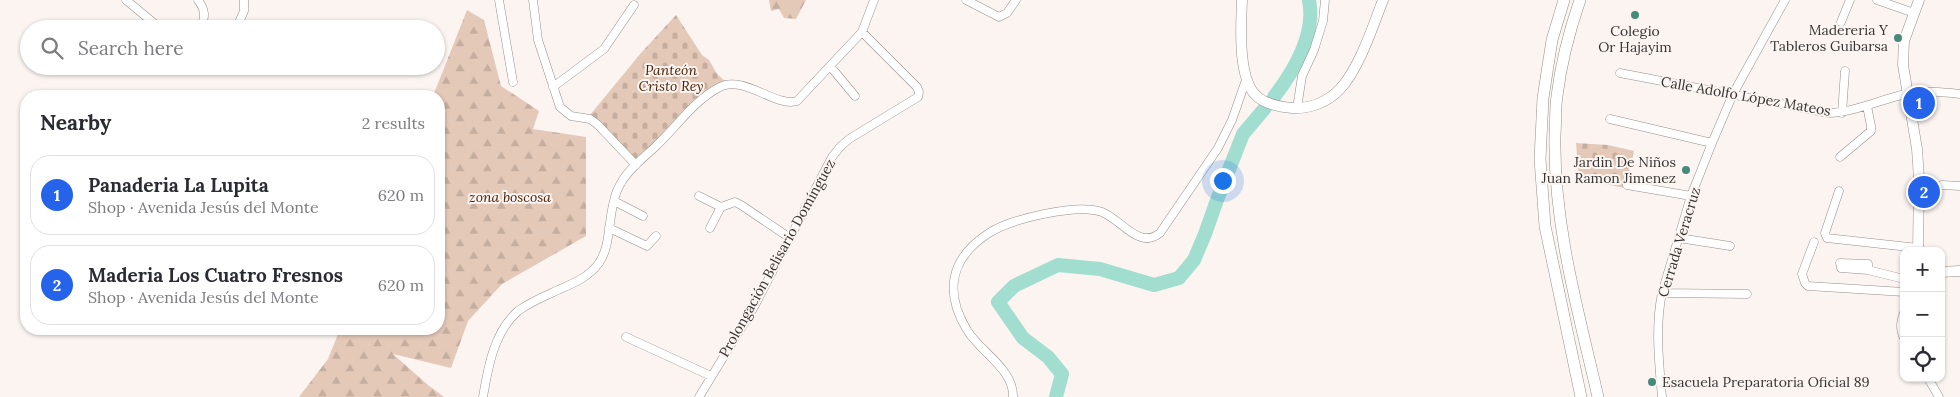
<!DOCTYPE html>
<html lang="en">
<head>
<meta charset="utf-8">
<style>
  body { margin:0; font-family:Lora,serif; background:#f2f2f3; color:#2b2b33 }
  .controls { position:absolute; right:15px; bottom:15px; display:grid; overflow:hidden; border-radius:10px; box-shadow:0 1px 4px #0004 }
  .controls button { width:45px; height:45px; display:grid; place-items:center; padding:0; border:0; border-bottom:1px solid #e1e1e2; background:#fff; color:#2b2b33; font:25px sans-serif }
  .you { position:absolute; left:1222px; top:180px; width:18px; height:18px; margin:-12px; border:4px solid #fff; border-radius:50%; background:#1a73e8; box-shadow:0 0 0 8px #1a73e833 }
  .badge { display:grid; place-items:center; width:32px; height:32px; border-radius:50%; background:#2563eb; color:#fff; font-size:16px; font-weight:700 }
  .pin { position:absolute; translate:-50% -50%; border:2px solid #fff; box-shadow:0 1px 5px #0006 }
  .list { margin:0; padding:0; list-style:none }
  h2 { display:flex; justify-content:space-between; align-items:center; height:65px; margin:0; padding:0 20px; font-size:21px }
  h2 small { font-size:16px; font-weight:400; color:#7c7c81 }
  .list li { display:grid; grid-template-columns:32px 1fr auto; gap:15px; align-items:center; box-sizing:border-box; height:80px; margin:0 10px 10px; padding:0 10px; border:1px solid #e1e1e2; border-radius:20px }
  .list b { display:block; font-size:19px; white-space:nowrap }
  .list p { margin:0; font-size:16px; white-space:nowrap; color:#7c7c81 }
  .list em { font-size:16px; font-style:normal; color:#7c7c81 }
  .icon { flex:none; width:28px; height:28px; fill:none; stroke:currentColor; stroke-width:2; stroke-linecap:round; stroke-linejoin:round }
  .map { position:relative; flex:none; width:1960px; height:397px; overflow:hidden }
  .search { position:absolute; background:#fff; box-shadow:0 1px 4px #0004; left:20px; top:20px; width:425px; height:55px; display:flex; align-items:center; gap:12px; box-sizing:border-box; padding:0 18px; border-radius:28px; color:#7c7c81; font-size:19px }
  .panel { position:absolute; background:#fff; box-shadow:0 1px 4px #0004; left:20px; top:90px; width:425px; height:245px; border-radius:20px }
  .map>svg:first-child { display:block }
  .forest { fill:url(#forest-firs) }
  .cemetery { fill:url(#cemetery-stones) }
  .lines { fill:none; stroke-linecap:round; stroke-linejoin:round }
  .river { stroke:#a1decf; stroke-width:14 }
  .minor-casing { stroke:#958f8b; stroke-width:9 }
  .major-casing { stroke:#958f8b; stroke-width:11 }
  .highway-casing { stroke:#958f8b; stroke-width:12 }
  .minor { stroke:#fff; stroke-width:8 }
  .major { stroke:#fff; stroke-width:10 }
  .highway { stroke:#fff; stroke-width:11 }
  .poi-dot { fill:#478a7c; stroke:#fbf4f0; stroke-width:2 }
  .labels { text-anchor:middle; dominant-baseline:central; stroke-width:4; stroke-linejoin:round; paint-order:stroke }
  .poi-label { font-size:14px; fill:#363432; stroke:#fbf4f0; text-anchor:end }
  .park-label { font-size:14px; font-style:italic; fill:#451c00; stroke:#fbf4f0 }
  .street-label { font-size:14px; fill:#363432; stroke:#fbf4f0 }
</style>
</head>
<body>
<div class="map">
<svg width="1960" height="397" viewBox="0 0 1960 397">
  <defs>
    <pattern id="forest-firs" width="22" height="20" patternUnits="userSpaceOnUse" patternTransform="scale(1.25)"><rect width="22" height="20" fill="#e5c9b8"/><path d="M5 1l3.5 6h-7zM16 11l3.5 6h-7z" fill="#c5ad9f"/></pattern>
    <pattern id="cemetery-stones" width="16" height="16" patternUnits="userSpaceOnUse" patternTransform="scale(1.25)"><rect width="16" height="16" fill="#e5c9b8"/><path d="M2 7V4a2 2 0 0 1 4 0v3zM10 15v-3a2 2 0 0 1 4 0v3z" fill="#c5ad9f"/></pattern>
  </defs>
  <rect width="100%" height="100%" fill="#fbf4f0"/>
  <path class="forest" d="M769,0h37l-10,19 -12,-1 -5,-9 -8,2z
    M467,10l17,10 17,66 38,25 -6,18 53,8v99l-84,48 -34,37 -17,47 -58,-14 35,31 16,12h-145l29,-38 12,-30h99v-233h-6z"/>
  <path class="cemetery" d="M676,15l26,40 7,5 8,14 9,8 -89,81 -47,-48 51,-62z
    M1576,143l32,2 26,6 -9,37 -46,-9z"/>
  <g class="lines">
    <path class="river" d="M1274,97c20,-26 42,-63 35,-97
      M1056,397l6,-23 -14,-17 -25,-19 -25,-36 16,-16 44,-21 42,4 54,16 25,-7 15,-18 11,-26 12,-34 26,-66 22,-26"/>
    <g class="minor-casing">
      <path id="minor" d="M126,0l35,29
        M198,0c8,11 7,16 3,29
        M499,0l14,82
        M533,0l5,40 22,67 11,9 19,3 7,5 39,41
        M966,0l33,17 8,-4 9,-13
        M1877,0l37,13
        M1841,22l9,-22
        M236,29l8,-18v-11
        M830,66l25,30
        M1620,73l208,40c27,-1 51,-13 78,-19 18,-4 36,-2 54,0
        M553,87l51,-38 30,-44
        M1297,108l5,-32 12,-26 9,-29 2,-21
        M1842,113l3,-42
        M1610,119l102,24
        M1840,157l31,-26v-5l-4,-20
        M1627,185l64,11
        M1942,185l18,1
        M1839,191l-14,42 2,5 91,10
        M699,196l22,11
        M614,201l29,15
        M609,228l38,18 9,-10
        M710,228l11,-21 14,-5 6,3 49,33
        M1679,238l51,8
        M1814,242l-12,32 3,9 3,3 96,6
        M1868,270v-6l-28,-1 1,5 27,2 36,9
        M1662,293l85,1
        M1904,313c-4,10 -4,16 0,25
        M626,337l85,39
        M1928,378l11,19
        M483,397c5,-30 11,-65 35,-86 12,-9 27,-15 40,-21 16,-7 31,-13 41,-27 12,-18 9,-42 15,-62 1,-6 4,-13 7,-18 8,-15 24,-26 36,-38 20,-19 37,-44 61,-57 25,-15 57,20 79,13l65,-69 12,-32
        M699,397l55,-90 78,-150 8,-10 9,-8 69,-42 1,-5 -2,-5 -55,-55
        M1013,397c1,-28 -32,-44 -46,-67 -23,-38 -17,-72 22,-97 22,-14 88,-30 113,-21 20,8 37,38 58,21l58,-85 14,-28 14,-40
        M1662,397c-3,-35 -7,-70 0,-104l29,-97 21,-53 21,-49 52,-94"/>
    </g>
    <g class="major-casing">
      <path id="major" d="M1242,0c-1,25 -5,83 17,98 9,7 22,9 33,10 18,1 36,-6 48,-19 19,-20 33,-63 43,-89
        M1918,251l1,-72 -2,-30 -14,-84 1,-24 15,-41
        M1941,272l19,-1"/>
    </g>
    <g class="highway-casing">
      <path id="highway" d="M1564,0l-12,40 -9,58 -3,61 5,67 36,171
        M1580,0c-11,32 -19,63 -23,96 -2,12 -1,26 -2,38 -2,90 23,176 43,263"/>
    </g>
    <use href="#minor" class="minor"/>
    <use href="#major" class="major"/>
    <use href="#highway" class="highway"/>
  </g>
  <g class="poi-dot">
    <circle cx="1635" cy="15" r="5"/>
    <circle cx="1898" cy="38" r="5"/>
    <circle cx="1686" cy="170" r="5"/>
    <circle cx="1652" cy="382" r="5"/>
  </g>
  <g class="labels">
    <g class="poi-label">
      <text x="1888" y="30">Madereria Y<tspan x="1888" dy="16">Tableros Guibarsa</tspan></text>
      <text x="1635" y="31" text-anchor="middle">Colegio<tspan x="1635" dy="16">Or Hajayim</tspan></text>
      <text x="1676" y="162">Jardin De Niños<tspan x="1676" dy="16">Juan Ramon Jimenez</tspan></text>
      <text x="1662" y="382" text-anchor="start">Esacuela Preparatoria Oficial 89</text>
    </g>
    <g class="park-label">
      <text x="671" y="70">Panteón<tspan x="671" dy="16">Cristo Rey</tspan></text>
      <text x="510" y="197">zona boscosa</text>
    </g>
    <g class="street-label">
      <text transform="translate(1746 96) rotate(10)">Calle Adolfo López Mateos</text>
      <text transform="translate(1679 242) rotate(-73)">Cerrada Veracruz</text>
      <text transform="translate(777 258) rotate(-61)">Prolongación Belisario Domínguez</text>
    </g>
  </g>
</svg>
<div class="controls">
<button>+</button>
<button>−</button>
<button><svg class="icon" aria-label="locate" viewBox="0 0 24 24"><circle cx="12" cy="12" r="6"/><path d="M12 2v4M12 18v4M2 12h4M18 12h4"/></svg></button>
</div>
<div class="you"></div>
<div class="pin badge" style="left:1919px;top:103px">1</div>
<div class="pin badge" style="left:1924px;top:192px">2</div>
<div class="search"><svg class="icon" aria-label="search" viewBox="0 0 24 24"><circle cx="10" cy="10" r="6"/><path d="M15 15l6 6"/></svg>Search here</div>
<section class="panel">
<h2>Nearby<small>2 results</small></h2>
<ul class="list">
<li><span class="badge">1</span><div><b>Panaderia La Lupita</b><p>Shop · Avenida Jesús del Monte</p></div><em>620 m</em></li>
<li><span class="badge">2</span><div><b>Maderia Los Cuatro Fresnos</b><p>Shop · Avenida Jesús del Monte</p></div><em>620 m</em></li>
</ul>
</section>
</div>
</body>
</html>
